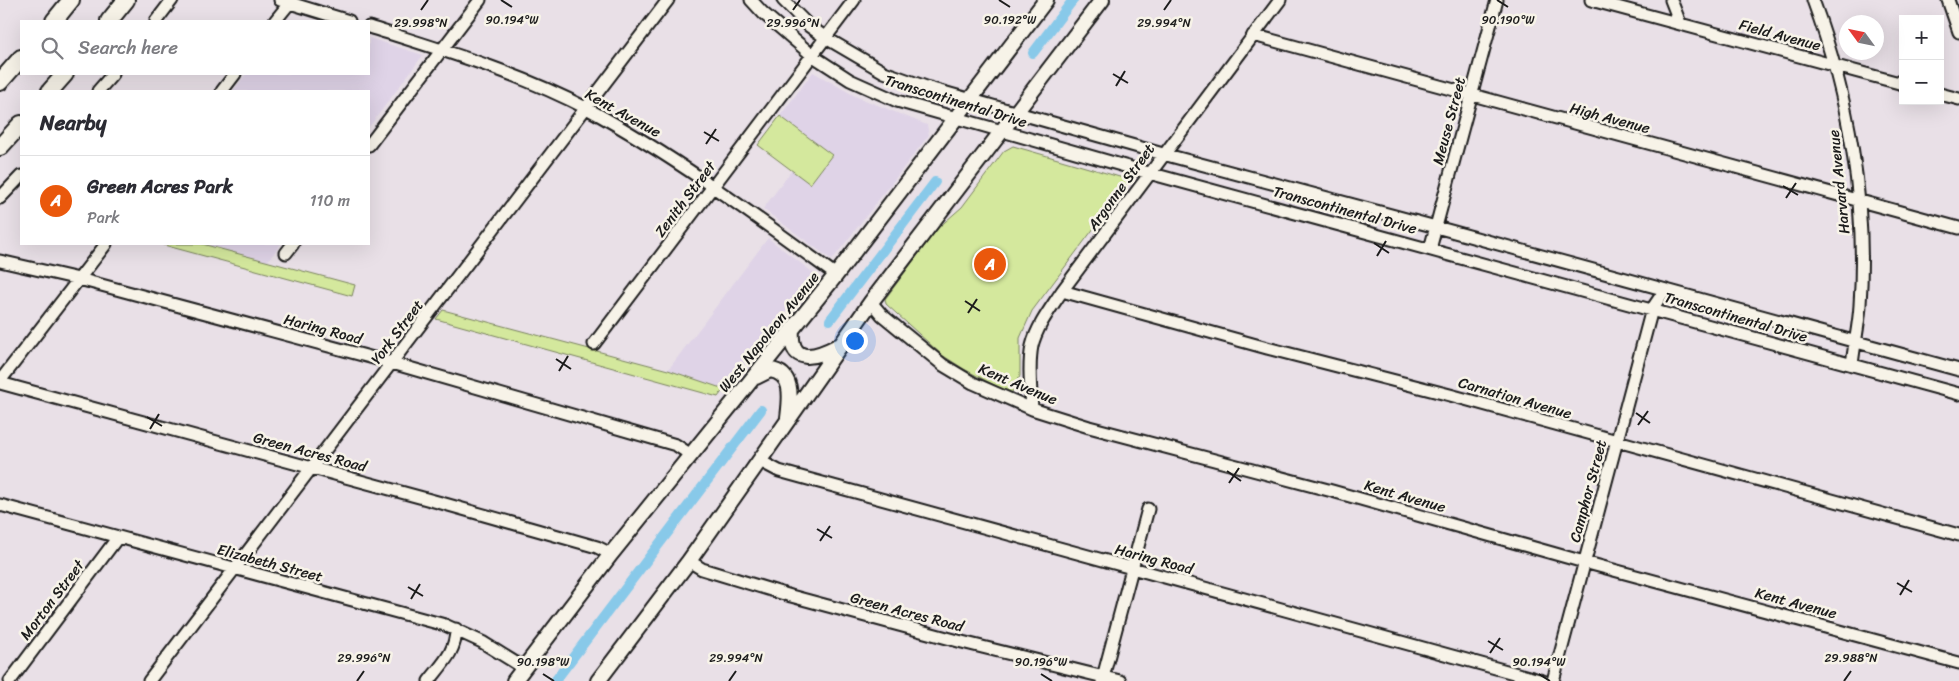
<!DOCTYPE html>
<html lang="en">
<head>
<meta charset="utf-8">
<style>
  body { margin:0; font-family:Sriracha,sans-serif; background:#f7f7f7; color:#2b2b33 }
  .controls { position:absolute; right:15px; top:15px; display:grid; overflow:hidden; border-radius:0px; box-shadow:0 5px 20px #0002 }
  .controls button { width:45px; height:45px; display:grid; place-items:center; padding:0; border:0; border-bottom:1px solid #e1e1e2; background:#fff; color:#2b2b33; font:25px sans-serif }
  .compass { position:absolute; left:1839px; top:15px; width:45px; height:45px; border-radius:50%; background:#fff; box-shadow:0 5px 20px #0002; rotate:303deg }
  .you { position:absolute; left:854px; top:340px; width:18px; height:18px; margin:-12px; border:4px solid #fff; border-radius:50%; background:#1a73e8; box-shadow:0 0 0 8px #1a73e833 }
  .badge { display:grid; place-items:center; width:32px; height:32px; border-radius:50%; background:#ea580c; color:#fff; font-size:16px; font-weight:700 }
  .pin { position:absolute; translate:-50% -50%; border:2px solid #fff; box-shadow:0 1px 5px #0006 }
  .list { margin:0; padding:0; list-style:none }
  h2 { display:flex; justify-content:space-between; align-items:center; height:65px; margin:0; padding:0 20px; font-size:21px }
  h2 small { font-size:16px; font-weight:400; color:#7c7c81 }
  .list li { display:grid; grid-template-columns:32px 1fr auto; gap:15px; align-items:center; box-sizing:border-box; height:90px; padding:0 20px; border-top:1px solid #e1e1e2 }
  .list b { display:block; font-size:19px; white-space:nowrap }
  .list p { margin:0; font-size:16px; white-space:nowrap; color:#7c7c81 }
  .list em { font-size:16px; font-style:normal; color:#7c7c81 }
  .icon { flex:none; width:28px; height:28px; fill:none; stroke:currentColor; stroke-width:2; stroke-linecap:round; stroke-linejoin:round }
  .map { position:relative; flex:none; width:1959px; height:681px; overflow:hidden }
  .search { position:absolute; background:#fff; box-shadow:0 5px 20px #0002; left:20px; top:20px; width:350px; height:55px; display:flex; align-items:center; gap:12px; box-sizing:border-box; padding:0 18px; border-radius:0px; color:#7c7c81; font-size:19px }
  .panel { position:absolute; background:#fff; box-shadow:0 5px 20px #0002; left:20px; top:90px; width:350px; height:155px; border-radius:0px }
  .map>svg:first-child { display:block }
  .built { fill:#dfd3e7 }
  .green { fill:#d4e89d; stroke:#78825c }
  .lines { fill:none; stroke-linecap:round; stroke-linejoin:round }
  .canal { stroke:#88c9e9; stroke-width:10 }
  .minor-casing { stroke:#1c1c1c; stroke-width:15 }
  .major-casing { stroke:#1c1c1c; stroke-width:18 }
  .highway-casing { stroke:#1c1c1c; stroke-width:20 }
  .minor { stroke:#f7f3e8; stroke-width:11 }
  .major { stroke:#f7f3e8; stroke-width:14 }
  .highway { stroke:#f7f3e8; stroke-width:16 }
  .ticks { fill:none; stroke:#1c1c1c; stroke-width:2 }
  .labels { text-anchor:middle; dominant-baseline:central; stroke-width:5; stroke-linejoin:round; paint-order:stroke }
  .street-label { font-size:15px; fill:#1c1c1c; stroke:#f7f3e8 }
  .ticks-label { font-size:12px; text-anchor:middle; fill:#1c1c1c; stroke:#f7f3e8; stroke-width:5; stroke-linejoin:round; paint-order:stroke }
</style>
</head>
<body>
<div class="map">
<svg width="1959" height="681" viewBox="0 0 1959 681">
  <rect width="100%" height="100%" fill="#e9e0e7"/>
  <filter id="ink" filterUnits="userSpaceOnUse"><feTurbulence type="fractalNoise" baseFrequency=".02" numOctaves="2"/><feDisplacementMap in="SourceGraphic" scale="10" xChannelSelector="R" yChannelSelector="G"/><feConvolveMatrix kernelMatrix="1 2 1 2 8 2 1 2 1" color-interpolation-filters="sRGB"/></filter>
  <g filter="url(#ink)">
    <path class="built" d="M369,38l54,17 -54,72v-36h-136l13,-17h123z
      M813,72l42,24 72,29 2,10 -97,125 -69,-51 29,-39 18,13 22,-28 -52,-39z
      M768,238l48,37 -92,114 -56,-19z
      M202,244h79l-14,18z"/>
    <path class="green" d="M780,116l52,39 -22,29 -52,-39z
      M1013,146l117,34 -98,131 -12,27v38l-9,18 -47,-25 -22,-14 -56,-51 -1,-5 53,-71 24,-21 42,-56z
      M160,244h42l153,41 -3,11z
      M443,310l225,60 56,19 -6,8 -282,-78z"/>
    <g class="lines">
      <path class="canal" d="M1033,53l40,-53
        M830,320l105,-138
        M555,681l206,-271"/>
      <g class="minor-casing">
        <path id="minor" d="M280,0l69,21
          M751,0l12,13 50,43 37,24 47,21 252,72 810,221
          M783,0l26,26 17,12 58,34 45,16 234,66 273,73 523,143
          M1591,0l312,84
          M1671,0l9,23
          M1813,0c36,97 54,202 47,305 -1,20 -6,40 -8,60
          M1948,0l11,32
          M156,21l16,-21
          M275,21l17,-21
          M369,27c73,23 151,46 219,82 88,48 167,107 248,166
          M1253,35l706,193
          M98,91l15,-17
          M222,91l13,-17
          M1940,94l19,5
          M369,145l111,-145
          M0,198l21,-22
          M1430,249l67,-249
          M286,253l7,-9
          M0,261l79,18 313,84 284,82 15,10
          M1062,291l205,57 183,47 509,140
          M871,302l11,13 61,50 30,18 59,26 57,18 243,64 252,71 375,101
          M594,344l260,-344
          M0,381l106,-137
          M0,383l445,121 152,43 14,7
          M1032,409c-1,-20 -4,-43 0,-63 5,-20 19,-38 30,-55l218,-291
          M760,461l19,10 764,210
          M0,505l445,120 37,17 42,26
          M689,561l13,8 89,27 171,46 158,39
          M10,681l108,-144
          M149,681l519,-681
          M429,681c13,-17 27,-29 27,-52
          M1102,681l46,-172
          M1553,681l99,-372 13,-19"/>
      </g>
      <g class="major-casing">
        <path id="major" d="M792,329c-3,37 23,29 46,17
          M756,377l14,-7c25,3 20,30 18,48
          M514,681l97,-127 225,-279 210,-275
          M598,681l91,-120 182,-259 231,-302"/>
      </g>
      <g class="highway-casing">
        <path id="highway" d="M54,21l17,-21
          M109,21l17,-21
          M0,82l21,-24
          M50,91l15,-17
          M0,147l21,-23"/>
      </g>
      <use href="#minor" class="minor"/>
      <use href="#major" class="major"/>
      <use href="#highway" class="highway"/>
    </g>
  </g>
  <path class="ticks" d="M501,0l11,7M999,0l11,7M1497,0l11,7M421,10l7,-10M793,10l7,-10M1164,10l7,-10M1113,74l15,9M1116,86l9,-15M704,132l15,9M706,144l10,-15M1783,186l15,9M1786,198l10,-15M1374,243l15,10M1377,256l9,-15M965,301l15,10M968,313l9,-14M556,359l15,10M559,371l9,-15M1636,413l14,10M147,417l15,9M1638,425l10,-14M150,429l9,-15M1227,471l14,10M1229,483l10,-15M817,529l15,9M820,541l10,-15M1897,583l15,9M408,587l15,9M1900,595l9,-15M411,599l9,-15M1488,641l15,9M1490,653l10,-15M543,674l11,7M1041,674l11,7M1539,674l11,7M357,681l7,-10M729,681l7,-10M1844,681l7,-10"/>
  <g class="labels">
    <g class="street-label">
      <text transform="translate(1780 35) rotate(15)">Field Avenue</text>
      <text transform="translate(956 101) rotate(17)">Transcontinental Drive</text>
      <text transform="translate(623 113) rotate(29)">Kent Avenue</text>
      <text transform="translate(1610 118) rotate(15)">High Avenue</text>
      <text transform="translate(1449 121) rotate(-75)">Meuse Street</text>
      <text transform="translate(1839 182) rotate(-96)">Harvard Avenue</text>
      <text transform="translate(1121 187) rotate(-54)">Argonne Street</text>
      <text transform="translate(685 199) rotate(-53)">Zenith Street</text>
      <text transform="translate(1345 210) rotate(15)">Transcontinental Drive</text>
      <text transform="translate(1736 317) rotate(16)">Transcontinental Drive</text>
      <text transform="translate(323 329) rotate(15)">Haring Road</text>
      <text transform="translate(397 332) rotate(-53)">York Street</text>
      <text transform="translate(769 332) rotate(-51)">West Napoleon Avenue</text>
      <text transform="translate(1018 384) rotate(23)">Kent Avenue</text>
      <text transform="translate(1515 398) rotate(16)">Carnation Avenue</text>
      <text transform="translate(310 452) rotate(15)">Green Acres Road</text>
      <text transform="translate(1588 491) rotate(-75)">Camphor Street</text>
      <text transform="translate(1405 496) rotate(16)">Kent Avenue</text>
      <text transform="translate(1154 559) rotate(15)">Haring Road</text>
      <text transform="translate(270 563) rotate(15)">Elizabeth Street</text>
      <text transform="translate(52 600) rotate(-53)">Morton Street</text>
      <text transform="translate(1796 603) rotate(15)">Kent Avenue</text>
      <text transform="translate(907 612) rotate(15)">Green Acres Road</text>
    </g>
  </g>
  <g class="ticks-label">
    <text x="512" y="24">90.194°W</text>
    <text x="1010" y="24">90.192°W</text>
    <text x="1508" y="24">90.190°W</text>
    <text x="421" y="27">29.998°N</text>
    <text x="793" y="27">29.996°N</text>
    <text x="1164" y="27">29.994°N</text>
    <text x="364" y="662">29.996°N</text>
    <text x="736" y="662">29.994°N</text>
    <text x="1851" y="662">29.988°N</text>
    <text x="543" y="666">90.198°W</text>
    <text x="1041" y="666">90.196°W</text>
    <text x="1539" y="666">90.194°W</text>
  </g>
</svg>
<div class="controls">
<button>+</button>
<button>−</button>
</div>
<svg class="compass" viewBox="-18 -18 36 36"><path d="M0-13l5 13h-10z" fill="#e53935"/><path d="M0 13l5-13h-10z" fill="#7c7c81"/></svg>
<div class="you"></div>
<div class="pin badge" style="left:990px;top:264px">A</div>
<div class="search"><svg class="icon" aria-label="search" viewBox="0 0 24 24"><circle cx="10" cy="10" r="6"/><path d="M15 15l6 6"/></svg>Search here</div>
<section class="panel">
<h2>Nearby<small></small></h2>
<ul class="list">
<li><span class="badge">A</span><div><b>Green Acres Park</b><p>Park</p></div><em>110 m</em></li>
</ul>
</section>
</div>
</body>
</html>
